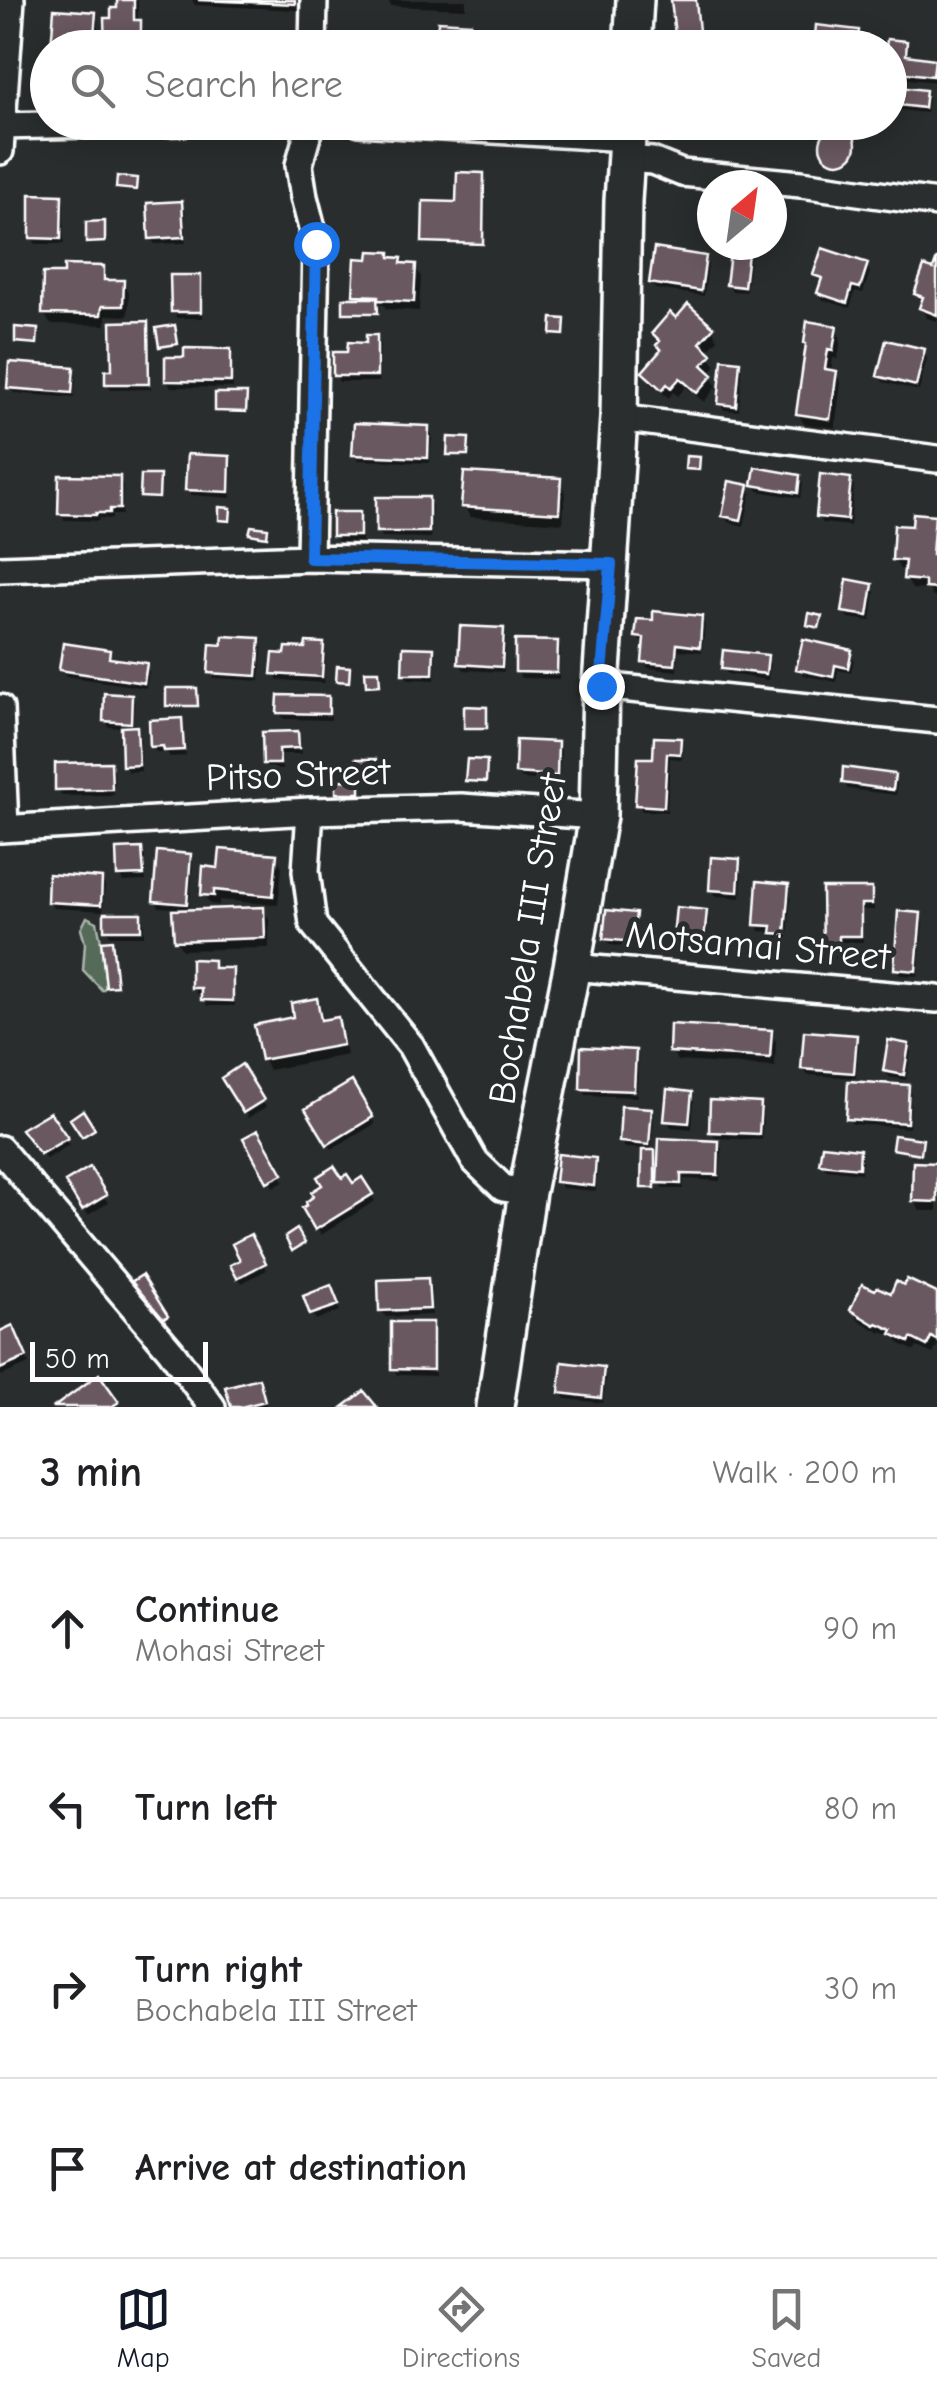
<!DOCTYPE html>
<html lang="en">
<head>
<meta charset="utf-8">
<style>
  body { margin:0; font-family:"Comic Neue",sans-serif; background:#f6f6f6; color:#202124 }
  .compass { position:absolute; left:697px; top:170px; width:90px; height:90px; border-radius:50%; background:#fff; box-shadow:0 5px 25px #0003; rotate:29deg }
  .scale { position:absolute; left:30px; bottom:25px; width:178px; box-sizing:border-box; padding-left:10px; border:5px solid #fff; border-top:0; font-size:28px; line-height:35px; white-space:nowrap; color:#fff; -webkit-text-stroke:8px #2a2d2e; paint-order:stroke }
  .stop { position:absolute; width:30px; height:30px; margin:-22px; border:8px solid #1a73e8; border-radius:50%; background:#fff }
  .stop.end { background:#1a73e8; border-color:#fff; box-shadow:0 2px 10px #0008 }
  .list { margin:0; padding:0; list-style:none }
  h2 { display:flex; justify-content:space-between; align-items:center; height:130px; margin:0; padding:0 40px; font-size:42px }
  h2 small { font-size:32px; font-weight:400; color:#757577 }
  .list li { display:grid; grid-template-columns:65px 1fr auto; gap:30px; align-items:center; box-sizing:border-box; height:180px; padding:0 40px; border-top:2px solid #e0e0e0 }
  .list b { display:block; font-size:38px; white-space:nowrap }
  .list p { margin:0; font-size:32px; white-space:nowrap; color:#757577 }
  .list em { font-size:32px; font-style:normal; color:#757577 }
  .icon { flex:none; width:55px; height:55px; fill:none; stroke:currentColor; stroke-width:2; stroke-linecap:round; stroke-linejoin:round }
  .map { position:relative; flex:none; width:937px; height:1407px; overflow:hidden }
  .search { position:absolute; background:#fff; box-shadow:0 5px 25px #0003; left:30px; right:30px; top:30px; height:110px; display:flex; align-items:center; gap:25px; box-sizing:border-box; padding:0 35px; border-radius:55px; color:#757577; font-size:38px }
  .sheet { height:850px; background:#fff }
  nav { display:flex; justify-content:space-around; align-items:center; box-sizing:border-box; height:140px; border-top:2px solid #e0e0e0; background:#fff; font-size:28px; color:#757577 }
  nav a { display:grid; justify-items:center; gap:5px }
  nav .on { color:#111827 }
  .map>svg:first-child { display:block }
  .green { fill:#546b58; stroke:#aab5ac; stroke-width:2.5 }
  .shadow { fill:#0007 }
  .building { fill:#6b5960; stroke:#fff; stroke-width:2.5 }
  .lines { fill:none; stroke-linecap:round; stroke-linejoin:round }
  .street-casing { stroke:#fff; stroke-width:32 }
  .secondary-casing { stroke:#fff; stroke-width:42 }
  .street { stroke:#2a2d2e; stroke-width:25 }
  .secondary { stroke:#2a2d2e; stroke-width:35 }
  .route { stroke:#1a73e8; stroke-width:12 }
  .labels { text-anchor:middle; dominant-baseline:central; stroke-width:10; stroke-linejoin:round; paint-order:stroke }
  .street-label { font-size:38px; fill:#fff; stroke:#2a2d2e }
</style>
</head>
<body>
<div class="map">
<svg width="937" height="1407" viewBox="0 0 937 1407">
  <rect width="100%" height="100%" fill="#2a2d2e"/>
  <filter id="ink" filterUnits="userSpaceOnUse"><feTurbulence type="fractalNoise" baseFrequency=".01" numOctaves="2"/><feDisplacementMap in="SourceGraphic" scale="20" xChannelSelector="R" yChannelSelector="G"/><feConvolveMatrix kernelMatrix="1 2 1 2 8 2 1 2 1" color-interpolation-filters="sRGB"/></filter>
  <g filter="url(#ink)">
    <path class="green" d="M87,917l10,5 4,19 5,46 -4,3 -19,-20 2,-27 -4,-14z"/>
    <path class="shadow" d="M119,0h19v23l8,10v15h-39l7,-27 5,-10z
      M192,0h105v10l-102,-5z
      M388,0h78v9l-75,-3z
      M673,0h24l5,47 -21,1 -3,-5z
      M94,14l4,7 -2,27h-43z
      M470,26l6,10 -1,12h-36z
      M906,43l3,7 -1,8 25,3 4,6 -1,15 -46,-5v-29z
      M890,89l34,4 4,6 -2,14 -36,-4z
      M822 147a17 17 0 1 1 34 0a17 17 0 1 1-34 0Z
      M483,175v70l-57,-1 -2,-3z
      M61,197l3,7v40h-28l-4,-6z
      M181,204l4,6 1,33 -31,1 -4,-6z
      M733,245h19l-6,47 -14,-1 -4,-7z
      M705,258l3,7 -4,31 -49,-7 -4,-7z
      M391,260h9l3,6h12l6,11 -2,34 -33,-2 -2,-4h-7l1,10h-32l-1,-3 14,-11 -4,-7z
      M866,265l4,7 -7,21 -8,-2 -5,17 -27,-8 -3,-7 3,-11 -7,-7z
      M937,265v56l-10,-3 -10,-24 17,-22z
      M102,269l6,13 15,1 6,10 -1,23 -22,-1v10l-56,-1 -6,-11z
      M199,278l4,6v34h-26l-4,-6z
      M676,321l36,8 6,10 -12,13 10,13 -8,9 9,12 -13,16 -18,-15 -8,9 -5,-4 -4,6 -19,-15 -5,-11 18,-20 -8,-19z
      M146,323l4,7 1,59 -40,1 -4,-6z
      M835,328l6,11 -3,20 -5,-1 -2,14 5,1 5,10 -6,45 -31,-4 -6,-11z
      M376,337l4,7 -1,38h-40l-3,-7 14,-20 18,-9z
      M230,351l3,6v31l-62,-1 -4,-6z
      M923,351l4,7 -8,33 -36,-9 -3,-6z
      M739,363l3,7 -3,41 -15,-1 -4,-7z
      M72,369l4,7 -2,22 -60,-5 -4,-6z
      M247,398l-1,16 -27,-1 -1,-2z
      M428,428l4,7 -2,28 -72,-3 -3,-6z
      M229,458l3,6 -1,34 -40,-3 -3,-6z
      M799,477l4,7 -3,14 -42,-7 -3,-7z
      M119,478l4,7 -1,30h-10v4l-13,-1v3l-35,-1 -3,-7z
      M559,480l6,11 -2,32 -93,-6 -6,-11z
      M850,480l4,6 -4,40 -28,-3 -4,-7z
      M747,487l4,6 -7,33 -16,-4 -4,-6z
      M428,500l4,6 -1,32 -49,-1 -4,-6z
      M358,514l4,7v21h-24l-3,-6z
      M934,517l3,6v75l-4,-1 -4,-7 -17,-1 -6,-11v-8l-6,-1 -6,-10 20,-30z
      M872,586l3,6 -4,29 -23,-3 -3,-7z
      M701,618l4,7 -3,27 -23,-2 -2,21 -29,-3 -3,-6 1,-19h-5l-3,-7z
      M502,631l4,6 -2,35 -40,-2 -4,-6z
      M258,641l4,6 -2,34 -46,-3 -3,-6z
      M556,643l4,7 -1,29 -38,-1 -4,-7z
      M322,646l4,6 -2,31 -46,-3 -4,-7 14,-16z
      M432,651l4,6 -1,23 -27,-1 -3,-6z
      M850,652l4,7 -3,14 -13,-3 -2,12 -33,-7 -4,-6z
      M109,653l4,8 32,5 4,6 -3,16 -81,-12 -3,-6z
      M767,658l3,6 -2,16 -41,-6 -3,-6z
      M131,697l3,6 -1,26h3l4,6 1,36 -13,1 -3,-7 -2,-37 -14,-1 -4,-6z
      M327,698l4,7v15l-47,-1 -4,-6z
      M180,721l4,6 2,29 -16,1 -3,-5h-11l-3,-6z
      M297,734l3,6 1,14h-20l1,16h-13l-4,-6v-29z
      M679,741l4,6 -1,12 -12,-1 -3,54 -25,-1 -4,-6 17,-44z
      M557,745l4,6 -2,31 -38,-3 -4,-6z
      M110,765l4,6v24l-52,1 -4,-7z
      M894,776l3,7 -1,12 -48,-6 -4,-6z
      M141,850l4,7 1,24 -23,1 -3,-6z
      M190,856l3,6 -4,50 74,-3 6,10v29l-87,2 -6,-10 -1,-32 -16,-1 -4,-7z
      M276,856l6,11 -4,38 -59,-5v5l-9,-1 -6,-10z
      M739,861l3,7 -1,30 -25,-2 -4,-6z
      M101,880l4,6 -2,25 -50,-3 -4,-6z
      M788,886l3,6 -3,47h-10l-5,-7 -13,-1 -4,-7z
      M870,890l4,7v13h-11v32h-21v17h-13l-4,-6z
      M705,912l4,6 -3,27 -27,-3 -3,-6z
      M140,915l4,7v14h-34l-4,-7z
      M634,915l4,7 -2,26 -26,-3 -4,-7z
      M919,916l4,6 -5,54 -18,-1 -4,-7z
      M213,962l4,8h15l3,7v29h-28l-4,-12h-6l-4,-7z
      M316,1001l5,10 3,11 12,-2 6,10 5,25 -78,15 -6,-11 33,-40z
      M770,1032l6,10 -1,25 -98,-6 -5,-10z
      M855,1038l4,6 -3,34 -49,-3 -3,-7z
      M908,1046l3,6 -5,28 -17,-3 -4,-7z
      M635,1052l3,7 -1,38 -51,-2 -4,-7z
      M242,1068l24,39 -18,11 -24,-39z
      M351,1085l24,39 -43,25 -23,-39z
      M908,1088l3,6 -2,34 -57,-4 -4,-6z
      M690,1094l4,7 -2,28 -21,-2 -4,-6z
      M759,1105l4,6 -1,29 -47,-2 -3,-6z
      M650,1111l4,6 -3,35 4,3 -1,34h-9l-1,-2 1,-38 -20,-1 -4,-7z
      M49,1115l20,30 -23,14 -18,-23z
      M257,1133l27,48 -11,6 -27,-48z
      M718,1143l4,6 -2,32 -36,-2 -1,10h-20l-3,-7z
      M859,1152l3,6 -1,15 -35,-4 -4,-6z
      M595,1160l3,6 -2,25 -34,-3 -4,-7z
      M937,1166v45h-17l-6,-10z
      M89,1171l19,32 -20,12 -19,-32z
      M362,1180l13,21 -54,34 -16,-26 36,-28 11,5z
      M250,1238l17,32 -25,13 -9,-17 10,-5z
      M427,1281l4,6 1,28 -46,2 -4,-6z
      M333,1294l7,17 -24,9 -10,-23z
      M937,1296v50l-4,8 -16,-7 -2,4 -15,-7 -4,-6 -14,-7 -1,2 -23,-13 -6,-10 40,-13z
      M432,1325l3,6v45l-38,-1 -3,-6z
      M0,1334h15l14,30 -28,12z
      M603,1369l3,7 -3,27 -38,-4 -4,-7z
      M261,1387l6,20h-34z"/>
    <path class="building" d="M117,0h17v20h7v28h-36l-1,-30h7v-10h6z
      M198,0h97v4z
      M671,0h25l4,41 -24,3z
      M54,9l42,3 -3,36h-42z
      M438,21l33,2 -1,25h-34z
      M816,25l43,5 -2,18h-43z
      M341,36l68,1v11h-68z
      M887,39l20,2 -1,14 29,4 -2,17 -43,-5v-23h-4z
      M890,86l36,4 -2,18 -34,-4z
      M820 145a18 18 0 1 1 36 0a18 18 0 1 1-36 0Z
      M457,172l27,1 -1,71 -61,-2 1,-41 33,1z
      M117,176l20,2 -1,12 -20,-2z
      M30,194l32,1 -1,44 -31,-1z
      M182,201l2,36 -35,2 -2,-36z
      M105,221v21l-19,1v-21z
      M731,245h18l-5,42 -18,-2z
      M654,248l52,8 -5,35 -52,-8z
      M822,248l46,15 -8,25 -8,-2 -5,17 -30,-10 5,-15 -9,-3z
      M369,251l21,1v5l12,1 -1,5 15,1 -2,38 -36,-2v-4l-25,-1 2,-37 13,1z
      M937,258v57l-18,-7 4,-11 -9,-3 10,-28 9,3z
      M64,265l40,1v14h20l-1,26h-21l-1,9 -59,-1 1,-41h21z
      M170,275h31v37h-30z
      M343,298h34l1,15h-35z
      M688,304l26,23 -14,16 12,11 -10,11 11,10 -16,18 -17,-15 -9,10 -4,-4 -5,6 -20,-18 19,-22 -5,-5 4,-4 -8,-8 18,-21 6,6z
      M552,318l13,1 -1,16 -13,-1z
      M148,321l1,63h-44v-14h7l-1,-48z
      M807,321l30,5 -4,24 -5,-1 -3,20 12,2 -7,48 -34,-5 10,-70 -2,-1z
      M175,325l3,19 -19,3 -3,-19z
      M15,327l23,2 -1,15 -22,-2z
      M366,335h11v41h-44v-24h14l1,-10 18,1z
      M886,340l39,9 -9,37 -39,-10z
      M184,348l47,1v33l-66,-1v-24h19z
      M722,359l18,2 -4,45 -18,-2z
      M9,362l65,5 -2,26 -65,-5z
      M215,393h32l-1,19 -31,-1z
      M354,423l75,3 -1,32 -76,-3z
      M448,437l21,1 -1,17h-21z
      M187,454l43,2 -1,36 -44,-2z
      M686,456l14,1 -1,13 -14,-1z
      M755,467l45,8 -2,18 -46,-8z
      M464,472l97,6 -2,35 -98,-6z
      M820,474l31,4 -4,42 -31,-3z
      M59,475l61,1v33h-10v4h-14v2l-38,-1z
      M141,475h19l-1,23 -19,-1z
      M729,481l20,4 -8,35 -19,-4z
      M376,497h53v35h-53z
      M219,507l12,1 -1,13 -11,-1z
      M332,512h28v24h-28z
      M913,513l22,2 -3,40h5v34l-12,-1v-7l-22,-2 2,-18 -13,-1 2,-35 18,1z
      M251,526l17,2 -1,9 -18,-3z
      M847,579l26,5 -5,32 -26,-4z
      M653,611l49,5 -2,31 -23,-3 -2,21 -33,-3 2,-24 -9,-1 2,-18 16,1z
      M809,613l13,3 -3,12 -12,-3z
      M460,626l44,2 -2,39 -44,-3z
      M223,636l37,2 -3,38 -49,-3 2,-29 12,1z
      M803,639l49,11 -4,18 -13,-3 -2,12 -37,-8z
      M515,640l43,1 -1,32 -42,-1z
      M306,642l18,1 -2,34 -51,-3 2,-21 12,1 1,-7 19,1z
      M63,643l47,7 -1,8 38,5 -3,20 -85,-13z
      M403,647l31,1 -1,26h-31z
      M723,650l45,5 -2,19 -45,-5z
      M337,666l13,1 -1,15 -13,-1z
      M365,671h14l1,14 -14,1z
      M166,688h31l1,18h-32z
      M104,693l28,2 -1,28 -28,-2z
      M278,695l51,1v18l-52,-1z
      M464,706l23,1v21h-23z
      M182,718l2,32 -20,1 -1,-5 -13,1 -1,-27z
      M137,726l2,39 -17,1 -1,-39z
      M298,731l1,17 -20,1 1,15h-17l-1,-32z
      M654,737l27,1 -1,16 -13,-1 -3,54 -29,-2 3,-47h15z
      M516,740l42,2 -1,34 -42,-3z
      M355,759h21v18h-21z
      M467,759l20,1 -1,22 -21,-1z
      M111,762l1,27 -57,1v-27z
      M843,767l52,7 -2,16 -51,-7z
      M336,780l24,1v12h-24z
      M142,848l2,27 -27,1 -1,-27z
      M220,849l57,5 -4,42 -59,-6v6l-13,-1 2,-29 15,2z
      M157,851l34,3 -4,50 -34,-3z
      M711,857l29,2 -2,33 -29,-2z
      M48,874l54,4 -1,27 -54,-3z
      M757,881l32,3 -4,50 -14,-1 1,-7 -18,-1z
      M822,888h50v16h-11v32h-22v17l-16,1z
      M264,907l1,31 -91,3 -2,-31z
      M676,907l31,3 -3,30 -31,-3z
      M606,910l30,3 -3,29 -30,-3z
      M898,911l23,2 -5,58 -22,-2z
      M104,913h37v17h-37z
      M112,940l5,46 -11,1 -5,-46z
      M191,959l23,1v8h19v33l-32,-1v-12h-10z
      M317,998l4,22 17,-3 5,28 -82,15 -7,-35 39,-8 -2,-14z
      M670,1024l102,6 -2,28 -101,-6z
      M804,1031l53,4 -3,38 -53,-4z
      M888,1040l21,4 -5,31 -21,-4z
      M581,1047l55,3 -2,41 -54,-2z
      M242,1064l22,36 -21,13 -22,-35z
      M352,1081l21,36 -46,28 -22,-36z
      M848,1081l61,4 -2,38 -61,-4z
      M667,1089l25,3 -3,31 -25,-2z
      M710,1100l51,3 -2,31 -50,-2z
      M621,1106l31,2 -3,37 -30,-3z
      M83,1110l12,19 -13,8 -12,-18z
      M50,1112l18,26 -28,16 -19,-25z
      M258,1130l25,44 -16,8 -24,-44z
      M894,1135l29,4 -2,15 -29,-5z
      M659,1138l60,3 -1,34 -37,-1v10l-24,-1z
      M822,1145l38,4 -1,19 -40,-4z
      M642,1150h13v38h-14z
      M558,1154l38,4 -2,28 -39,-4z
      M913,1162l24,1v39l-25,-1z
      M334,1166l8,12 5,-4 6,9 9,-6 11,17 -58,36 -13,-22 5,-3 -1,-3 8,-6 -3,-4 11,-7 -5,-8z
      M90,1167l17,28 -25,15 -17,-28z
      M297,1229l8,14 -13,8 -7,-14z
      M251,1234l15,29 -29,15 -7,-13 10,-5 -8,-16z
      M142,1275l26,41 -11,7 -26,-41z
      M428,1278l2,31 -51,2 -1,-31z
      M907,1279l30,14v47l-6,-3 -4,9 -16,-8 -2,4 -18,-8 2,-4 -16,-7 -2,2 -25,-15 12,-26 13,6 2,-3 14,6 5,-12 8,4z
      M331,1285l8,20 -29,10 -7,-19z
      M391,1322h42v48l-42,-1z
      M13,1325l14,32 -27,12v-38z
      M562,1362l42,5 -3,31 -42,-5z
      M99,1374l20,28 -8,5h-57z
      M259,1378l6,23 -24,6h-10l-6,-20z
      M364,1391l13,16h-34z"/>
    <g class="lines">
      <g class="street-casing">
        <path id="street" d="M313,48l1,-48
          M359,122l268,16
          M0,126l185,-4
          M0,151l11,-151
          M626,159l26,2 30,12 119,11 136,19
          M619,418l318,41
          M310,558l6,-314 -12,-47 -5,-32 12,-43
          M0,569l310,-11 301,6
          M601,686l336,34
          M0,708l5,119
          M310,811l-4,60 7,53 98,122 63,114 29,28 24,4
          M0,829l310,-18 151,-4 137,9
          M572,967l365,32
          M0,1149l171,202 41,56"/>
      </g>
      <g class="secondary-casing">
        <path id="secondary" d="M632,48l3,-48
          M495,1407l32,-215 45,-225 26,-151 3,-130 18,-268 4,-217 5,-79"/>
      </g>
      <use href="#street" class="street"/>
      <use href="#secondary" class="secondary"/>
    </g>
  </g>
  <g class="lines" filter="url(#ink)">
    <path class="route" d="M316,244l-6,314 301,6 -10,122"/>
  </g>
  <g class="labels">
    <g class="street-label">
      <text transform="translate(298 775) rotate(-2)">Pitso Street</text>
      <text transform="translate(528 939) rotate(-81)">Bochabela III Street</text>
      <text transform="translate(758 946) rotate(5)">Motsamai Street</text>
    </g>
  </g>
</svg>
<svg class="compass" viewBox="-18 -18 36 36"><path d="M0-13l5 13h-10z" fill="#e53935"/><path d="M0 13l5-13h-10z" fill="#757577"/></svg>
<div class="scale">50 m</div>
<div class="stop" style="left:316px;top:244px"></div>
<div class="stop end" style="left:601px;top:686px"></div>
<div class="search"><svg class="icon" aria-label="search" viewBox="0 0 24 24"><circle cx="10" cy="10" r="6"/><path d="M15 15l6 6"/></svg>Search here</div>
</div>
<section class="sheet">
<h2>3 min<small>Walk · 200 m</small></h2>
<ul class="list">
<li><svg class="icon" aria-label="ahead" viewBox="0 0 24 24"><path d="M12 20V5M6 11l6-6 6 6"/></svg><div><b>Continue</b><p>Mohasi Street</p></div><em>90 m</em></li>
<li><svg class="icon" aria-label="left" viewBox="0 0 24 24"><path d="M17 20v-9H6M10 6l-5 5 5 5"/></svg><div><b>Turn left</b></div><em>80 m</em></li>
<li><svg class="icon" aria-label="right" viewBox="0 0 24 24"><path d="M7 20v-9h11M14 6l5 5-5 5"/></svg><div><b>Turn right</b><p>Bochabela III Street</p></div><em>30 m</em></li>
<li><svg class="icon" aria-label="arrive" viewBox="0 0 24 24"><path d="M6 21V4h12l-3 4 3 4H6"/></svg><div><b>Arrive at destination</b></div></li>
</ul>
</section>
<nav>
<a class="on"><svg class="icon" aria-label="map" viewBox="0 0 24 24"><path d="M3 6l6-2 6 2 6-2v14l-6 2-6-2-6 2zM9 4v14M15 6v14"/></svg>Map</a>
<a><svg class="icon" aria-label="directions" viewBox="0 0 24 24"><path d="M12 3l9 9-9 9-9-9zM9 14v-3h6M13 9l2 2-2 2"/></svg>Directions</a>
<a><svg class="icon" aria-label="saved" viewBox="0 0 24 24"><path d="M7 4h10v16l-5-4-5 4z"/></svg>Saved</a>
</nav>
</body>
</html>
